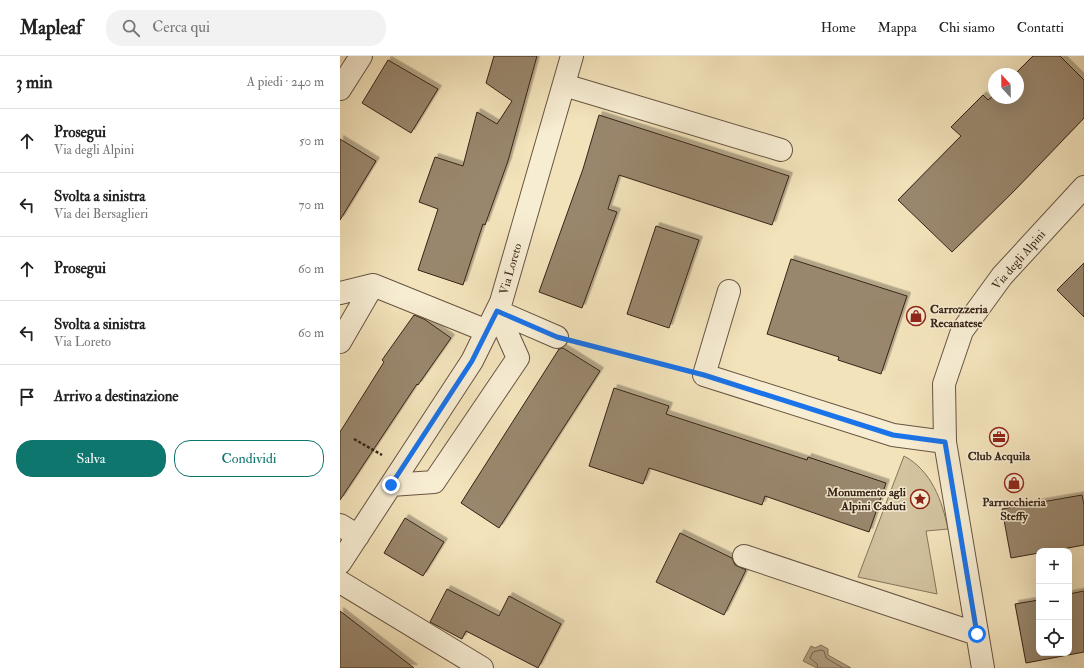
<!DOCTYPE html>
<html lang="it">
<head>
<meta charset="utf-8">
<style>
  body { margin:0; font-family:"IM FELL Double Pica",serif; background:#f2f2f2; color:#222 }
  .controls { position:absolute; right:12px; bottom:12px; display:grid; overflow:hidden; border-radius:8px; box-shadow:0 4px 16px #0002 }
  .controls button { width:36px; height:36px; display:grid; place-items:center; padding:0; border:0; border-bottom:1px solid #e0e0e0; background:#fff; color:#222; font:20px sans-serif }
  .compass { position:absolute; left:648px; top:12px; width:36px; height:36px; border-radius:50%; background:#fff; box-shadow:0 4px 16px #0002; rotate:338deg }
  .stop { position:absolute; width:12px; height:12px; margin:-9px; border:3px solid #1a73e8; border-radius:50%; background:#fff }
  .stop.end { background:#1a73e8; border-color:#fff; box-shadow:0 1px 4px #0008 }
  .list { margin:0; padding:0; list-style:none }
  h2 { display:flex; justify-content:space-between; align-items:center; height:52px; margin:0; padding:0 16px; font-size:17px }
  h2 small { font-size:13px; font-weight:400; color:#767676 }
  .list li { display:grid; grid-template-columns:26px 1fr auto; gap:12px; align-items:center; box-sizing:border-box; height:64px; padding:0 16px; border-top:1px solid #e0e0e0 }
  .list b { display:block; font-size:15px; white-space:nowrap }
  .list p { margin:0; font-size:13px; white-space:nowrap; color:#767676 }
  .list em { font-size:13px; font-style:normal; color:#767676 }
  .actions { display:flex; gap:8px; padding:12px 16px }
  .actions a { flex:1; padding:9px 0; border:1px solid #0f766e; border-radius:16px; text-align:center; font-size:14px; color:#0f766e }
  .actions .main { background:#0f766e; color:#fff }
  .icon { flex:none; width:22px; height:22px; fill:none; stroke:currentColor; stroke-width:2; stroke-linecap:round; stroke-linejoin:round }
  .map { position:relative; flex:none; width:744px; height:612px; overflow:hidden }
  header { display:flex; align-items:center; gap:24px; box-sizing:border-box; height:56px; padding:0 20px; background:#fff; border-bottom:1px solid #e0e0e0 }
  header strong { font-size:19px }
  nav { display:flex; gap:22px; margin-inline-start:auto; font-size:14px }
  .search { width:280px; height:36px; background:#f2f2f2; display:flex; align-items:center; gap:10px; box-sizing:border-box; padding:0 14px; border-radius:16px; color:#767676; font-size:15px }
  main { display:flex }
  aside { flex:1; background:#fff }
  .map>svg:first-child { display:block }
  .green { fill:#d3c39f; stroke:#86745c }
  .water { fill:#b3a284; stroke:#827059 }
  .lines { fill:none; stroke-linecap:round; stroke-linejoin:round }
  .shore { stroke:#76634e; stroke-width:1 }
  .building { fill:#99876d; stroke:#382418; filter:url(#shadow) }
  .minor-casing { stroke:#675441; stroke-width:24 }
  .path { stroke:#382418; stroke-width:2.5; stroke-dasharray:3 2; stroke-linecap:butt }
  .minor { stroke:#f7edd3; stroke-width:22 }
  .route { stroke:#1a73e8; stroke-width:5 }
  .labels { text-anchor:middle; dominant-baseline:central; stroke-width:3; stroke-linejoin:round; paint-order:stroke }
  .street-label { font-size:12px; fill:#382418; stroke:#f7edd3 }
  .poi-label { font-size:12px; font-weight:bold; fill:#382418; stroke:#f7edd3 }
</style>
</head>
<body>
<header>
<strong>Mapleaf</strong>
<div class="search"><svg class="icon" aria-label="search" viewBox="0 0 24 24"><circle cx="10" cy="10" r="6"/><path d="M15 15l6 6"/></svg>Cerca qui</div>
<nav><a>Home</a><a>Mappa</a><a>Chi siamo</a><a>Contatti</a></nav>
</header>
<main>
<aside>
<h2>3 min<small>A piedi · 240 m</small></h2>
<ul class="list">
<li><svg class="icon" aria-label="ahead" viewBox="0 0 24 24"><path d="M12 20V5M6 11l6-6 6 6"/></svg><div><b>Prosegui</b><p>Via degli Alpini</p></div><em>50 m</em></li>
<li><svg class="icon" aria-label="left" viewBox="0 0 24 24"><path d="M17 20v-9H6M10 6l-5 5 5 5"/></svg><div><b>Svolta a sinistra</b><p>Via dei Bersaglieri</p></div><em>70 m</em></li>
<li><svg class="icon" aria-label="ahead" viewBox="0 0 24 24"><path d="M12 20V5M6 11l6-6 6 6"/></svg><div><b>Prosegui</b></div><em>60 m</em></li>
<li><svg class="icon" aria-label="left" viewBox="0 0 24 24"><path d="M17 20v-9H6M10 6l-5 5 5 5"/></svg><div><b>Svolta a sinistra</b><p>Via Loreto</p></div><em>60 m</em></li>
<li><svg class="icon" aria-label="arrive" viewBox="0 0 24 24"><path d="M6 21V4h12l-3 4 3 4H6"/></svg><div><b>Arrivo a destinazione</b></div></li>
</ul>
<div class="actions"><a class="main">Salva</a><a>Condividi</a></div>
</aside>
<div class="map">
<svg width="744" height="612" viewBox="0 0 744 612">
  <defs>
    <filter id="shadow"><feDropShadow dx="3.5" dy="-3.5" stdDeviation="0" flood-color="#0004"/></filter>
  </defs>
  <rect width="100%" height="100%" fill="#f3e3bb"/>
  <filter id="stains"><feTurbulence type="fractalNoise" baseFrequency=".005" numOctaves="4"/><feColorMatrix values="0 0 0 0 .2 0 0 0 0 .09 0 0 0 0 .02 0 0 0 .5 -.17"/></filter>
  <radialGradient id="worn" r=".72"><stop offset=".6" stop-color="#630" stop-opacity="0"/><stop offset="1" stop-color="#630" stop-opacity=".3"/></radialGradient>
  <path class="green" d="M564,400c28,15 38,45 44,73l-22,2 11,63 -79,-17z"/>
  <path class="water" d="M481,589l7,4v6l23,13h-34l-14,-7 8,-15 4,2z"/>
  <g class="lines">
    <path class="shore" d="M478,612l-1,-4 -7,-6 3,-6 8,-2 3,1 2,7 17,10"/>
  </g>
  <path class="building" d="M154,0h43l-29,105 -23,64 -2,-1 -20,61 -45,-15 20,-61 -19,-7 16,-45 28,9 14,-54 20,12 15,-23 -26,-18z
    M693,0h27l24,24v38l-69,72 -63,62 -54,-52 63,-64 -10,-9 32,-32 5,5 6,-5v3h24v-24h-3z
    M48,4l50,29 -27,44 -49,-30z
    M259,59l190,61 -17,49 -153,-50 -11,34 9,3 -35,96 -43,-16 44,-123z
    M0,83l36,22 -36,59z
    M316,170l43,14 -30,88 -42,-14z
    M451,203l116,37 -26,78 -43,-14 1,-3 -72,-23z
    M744,207v54l-27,-27z
    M74,259l10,4 27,19 -33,47 -1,-1 -77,116v-68l44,-70 -2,-2z
    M223,292l37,23 -101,157 -38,-25 98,-154z
    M274,332l55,18 -3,8 141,46 1,-3 78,26 -17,49 -104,-36 -3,9 -113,-37 -6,16 -54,-18z
    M742,439l2,10v40l-32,6h-13v2l-28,5 -9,-49z
    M65,462l39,24 -21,34 -39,-23z
    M340,477l52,25 3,7 11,5 -22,45 -68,-33z
    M107,533l52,27 10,-20 52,28 -23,44 -72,-37 -4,8 -32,-17z
    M744,535v61l-58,11 -11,-59 24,-4v53h30v-59z
    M0,555l74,57h-74z"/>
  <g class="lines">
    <g class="minor-casing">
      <path id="minor" d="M224,29l217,65
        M0,33l21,-33
        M389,235l-25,84 189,60 52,7
        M0,237l33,-8
        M157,255l60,26
        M0,286l33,-57 114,46
        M51,429l43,-3 84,-124 -21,-47
        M0,469l18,11
        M404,500l233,78
        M0,507l132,-202 29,-59 71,-246
        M0,526l142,86
        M643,612l-38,-226 -1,-58 18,-53 40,-55 82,-89"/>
    </g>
    <path class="path" d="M239,286l103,28
      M14,383l28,16"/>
    <use href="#minor" class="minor"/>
  </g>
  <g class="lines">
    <path class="route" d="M51,429l81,-124 25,-50 60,26 147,38 189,60 52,7 32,192"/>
  </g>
  <defs>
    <g id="shop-ring" transform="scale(1)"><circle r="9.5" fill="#f7edd3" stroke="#8f2418" stroke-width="1.5"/><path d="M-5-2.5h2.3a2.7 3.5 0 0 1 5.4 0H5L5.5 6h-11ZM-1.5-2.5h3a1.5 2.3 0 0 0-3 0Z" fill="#8f2418"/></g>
    <g id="office-ring" transform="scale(1)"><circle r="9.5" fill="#f7edd3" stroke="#8f2418" stroke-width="1.5"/><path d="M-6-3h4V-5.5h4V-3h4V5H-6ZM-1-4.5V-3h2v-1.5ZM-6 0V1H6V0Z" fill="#8f2418"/></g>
    <g id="sight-ring" transform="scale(1)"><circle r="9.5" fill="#f7edd3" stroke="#8f2418" stroke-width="1.5"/><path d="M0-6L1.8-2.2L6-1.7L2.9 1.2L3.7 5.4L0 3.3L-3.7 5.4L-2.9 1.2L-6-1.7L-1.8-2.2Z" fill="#8f2418"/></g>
  </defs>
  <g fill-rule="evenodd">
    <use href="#shop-ring" x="576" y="260"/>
    <use href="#office-ring" x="659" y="381"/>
    <use href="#shop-ring" x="674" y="427"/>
    <use href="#sight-ring" x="580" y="443"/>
  </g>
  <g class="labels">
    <g class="street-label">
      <text transform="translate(679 204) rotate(-49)">Via degli Alpini</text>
      <text transform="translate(171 213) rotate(-74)">Via Loreto</text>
    </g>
    <g class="poi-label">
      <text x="590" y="253" text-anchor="start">Carrozzeria<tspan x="590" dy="14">Recanatese</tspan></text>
      <text x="659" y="400">Club Acquila</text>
      <text x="566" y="436" text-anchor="end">Monumento agli<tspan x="566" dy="14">Alpini Caduti</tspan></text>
      <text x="674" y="446">Parrucchieria<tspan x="674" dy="14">Steffy</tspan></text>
    </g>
  </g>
  <rect width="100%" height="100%" filter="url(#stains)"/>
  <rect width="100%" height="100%" fill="url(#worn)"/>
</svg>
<div class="controls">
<button>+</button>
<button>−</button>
<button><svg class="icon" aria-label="locate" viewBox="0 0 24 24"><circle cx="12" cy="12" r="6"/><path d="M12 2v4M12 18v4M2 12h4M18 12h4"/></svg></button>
</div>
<svg class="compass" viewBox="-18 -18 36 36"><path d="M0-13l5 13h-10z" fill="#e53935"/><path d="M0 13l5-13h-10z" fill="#767676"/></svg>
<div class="stop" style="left:637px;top:578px"></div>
<div class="stop end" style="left:51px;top:429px"></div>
</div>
</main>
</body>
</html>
